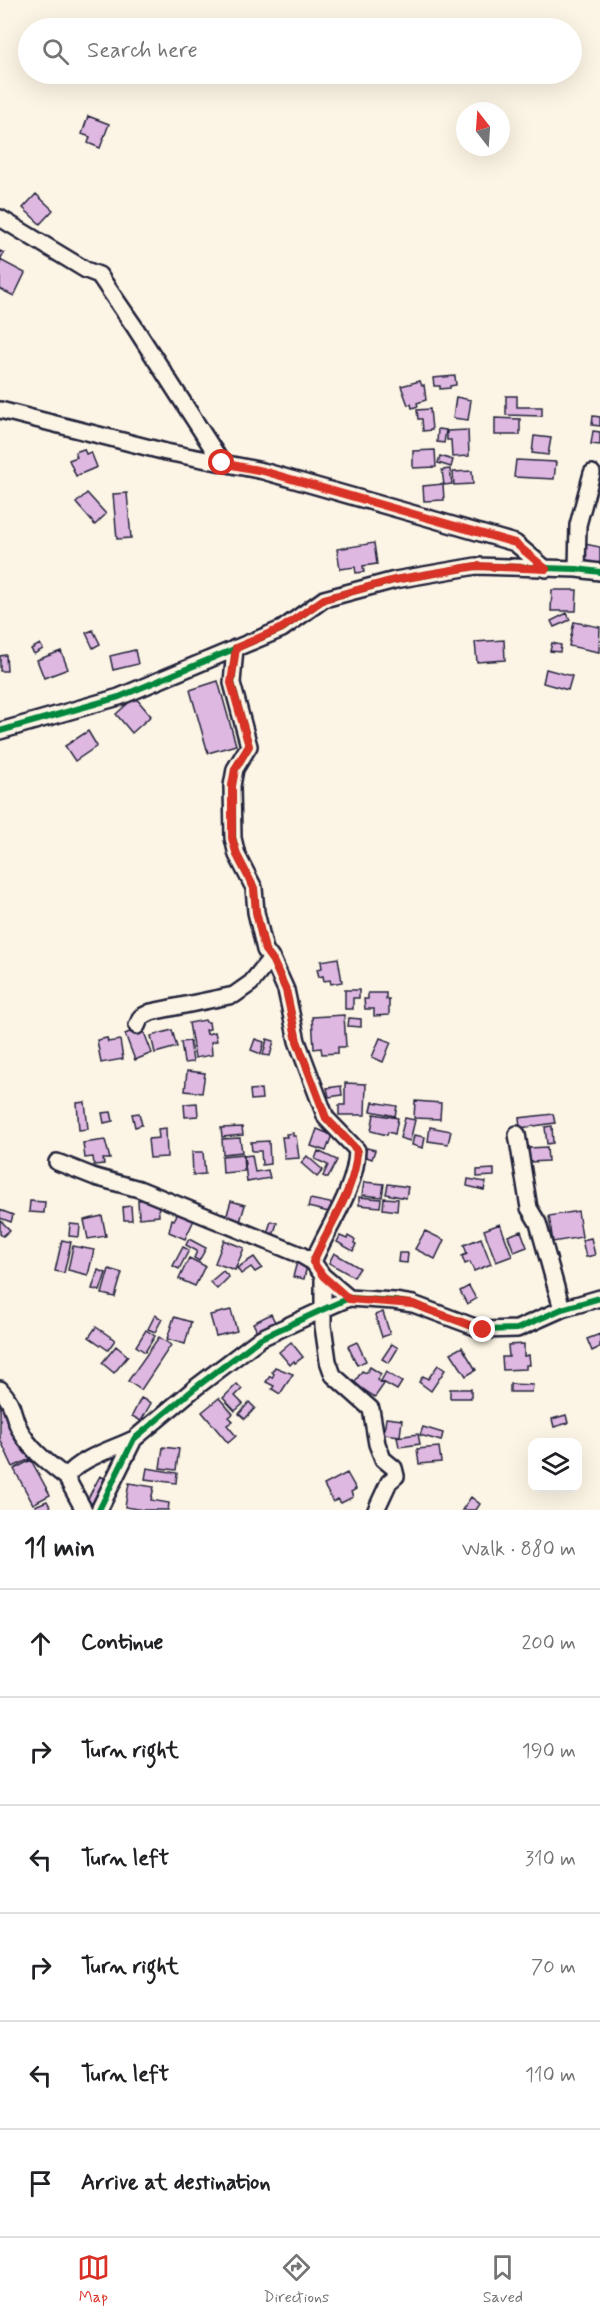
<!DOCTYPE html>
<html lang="en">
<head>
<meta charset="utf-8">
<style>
  body { margin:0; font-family:Mynerve,sans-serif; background:#f2f2f2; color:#202124 }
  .controls { position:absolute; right:18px; bottom:18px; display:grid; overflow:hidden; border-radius:12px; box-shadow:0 6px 24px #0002 }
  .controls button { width:54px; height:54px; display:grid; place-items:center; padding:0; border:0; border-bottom:2px solid #e0e0e0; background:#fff; color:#202124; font:30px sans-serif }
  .compass { position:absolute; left:456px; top:102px; width:54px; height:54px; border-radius:50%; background:#fff; box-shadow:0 6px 24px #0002; rotate:343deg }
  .stop { position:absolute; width:18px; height:18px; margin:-14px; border:4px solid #d93025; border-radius:50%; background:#fff }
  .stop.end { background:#d93025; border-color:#fff; box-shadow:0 2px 6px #0008 }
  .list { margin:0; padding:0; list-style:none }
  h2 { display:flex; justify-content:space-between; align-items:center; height:78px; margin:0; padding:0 24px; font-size:26px }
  h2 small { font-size:20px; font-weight:400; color:#757577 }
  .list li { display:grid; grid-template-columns:39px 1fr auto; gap:18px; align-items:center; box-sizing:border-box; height:108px; padding:0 24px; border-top:2px solid #e0e0e0 }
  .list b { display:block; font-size:22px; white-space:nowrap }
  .list em { font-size:20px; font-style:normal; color:#757577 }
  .icon { flex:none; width:33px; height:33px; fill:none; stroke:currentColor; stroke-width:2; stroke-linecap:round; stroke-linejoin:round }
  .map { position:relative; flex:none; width:600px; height:1510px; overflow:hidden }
  .search { position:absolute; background:#fff; box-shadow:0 6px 24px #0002; left:18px; right:18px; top:18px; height:66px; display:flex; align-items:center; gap:15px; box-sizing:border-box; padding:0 21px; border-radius:33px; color:#757577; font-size:22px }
  .sheet { height:726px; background:#fff }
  nav { display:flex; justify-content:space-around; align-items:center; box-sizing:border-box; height:84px; border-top:2px solid #e0e0e0; background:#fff; font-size:16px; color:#757577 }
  nav a { display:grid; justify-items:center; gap:3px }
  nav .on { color:#d93025 }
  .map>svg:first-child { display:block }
  .building { fill:#deb8e1; stroke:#22223b; stroke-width:1.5 }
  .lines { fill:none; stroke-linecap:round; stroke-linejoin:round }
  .minor-casing { stroke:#22223b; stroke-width:20 }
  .minor { stroke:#fcf5e5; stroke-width:15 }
  .cycleway-casing { stroke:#fcf5e5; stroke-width:10 }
  .cycleway { stroke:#00873e; stroke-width:6 }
  .route { stroke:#d93025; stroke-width:8 }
</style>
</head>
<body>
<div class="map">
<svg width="600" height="1510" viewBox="0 0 600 1510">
  <rect width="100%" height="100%" fill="#fcf5e5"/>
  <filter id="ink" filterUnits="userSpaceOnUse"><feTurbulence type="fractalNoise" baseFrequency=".0167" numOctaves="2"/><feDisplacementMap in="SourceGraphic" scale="12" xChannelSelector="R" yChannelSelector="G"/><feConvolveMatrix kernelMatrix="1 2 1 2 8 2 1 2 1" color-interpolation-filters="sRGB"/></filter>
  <g filter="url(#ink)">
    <path class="building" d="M88,116l21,8 -9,24 -12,-5 2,-6 -8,-3z
      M36,194l17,16 -13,14 -17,-16z
      M0,251l4,2 -4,7 25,13 -11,23 -14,-7z
      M455,376l1,9 -6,1v2l-10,1v-3h-6l-1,-8z
      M420,381l2,5 2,-1 2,15 -9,3 1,3 -6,2 -1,-4 -3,1 -7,-19z
      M506,396h11v11h25v9l-36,-1z
      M456,397l15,3 -3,20 -15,-2z
      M430,409l2,21 -9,1 -1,-12h-4l-1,-9z
      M593,416l7,1v9l-8,-1z
      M495,418l25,1v16h-25z
      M438,429l8,1 -2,13 -7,-1z
      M468,430l1,26 -17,1 -1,-17h-4v-9z
      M593,431l7,1v13l-9,-1z
      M534,436l17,2 -3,17 -16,-2z
      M84,449l2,5 5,-2 6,15 -21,9 -7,-16 8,-3 -2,-5z
      M435,450l1,17 -23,1v-17z
      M440,456l13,4 -2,7 -13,-4z
      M516,460l40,2 -2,17 -40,-2z
      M450,469l2,15 -8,1 -2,-15z
      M472,471l1,13 -19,1 -1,-13z
      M443,484l1,16 -20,1 -1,-15z
      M87,493l19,21 -11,11 -19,-22z
      M127,493l4,45 -14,1 -4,-45z
      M374,543l3,21 -14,2 1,6 -8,1 -1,-6 -15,2 -3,-20z
      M585,544l15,3v17l-18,-4z
      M552,590h25l-1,21h-25z
      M567,613l3,7 -16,7 -3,-6z
      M574,622l26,5 -1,25 -30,-6z
      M93,630l7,14 -7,4 -7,-15z
      M504,640l1,20 -28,2 -2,-20z
      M552,643l9,2 -1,7 -10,-1z
      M40,644l3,5 -9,5 -3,-5z
      M135,650l3,14 -25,6 -3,-14z
      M61,651l7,18 -24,9 -7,-18z
      M6,655l1,16h-7v-15z
      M546,669l26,7 -4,14 -25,-7z
      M218,681l18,64 -28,8 -18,-63z
      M135,697l16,19 -19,17 -16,-19z
      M88,731l9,15 -22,15 -10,-15z
      M338,958l4,24 -11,2 -1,-4 -6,1 -1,-5 -4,1 -2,-8 5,-1 -1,-7z
      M345,990h14v8h-6v11h-8z
      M368,993h18v6h3v16l-15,1v-7h-9l-1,-10h4z
      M344,1015l2,32h-8v6l-16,1 -1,-6 -7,1 -2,-32z
      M349,1018l12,1v8l-13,-1z
      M205,1020l1,2h3l1,7 -4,1 1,4 8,-2 2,9 -6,1 1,13 -17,3 -6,-35z
      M142,1027l10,26 -17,7 -10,-26z
      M172,1030l5,17 -22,6 -4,-17z
      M107,1038l1,4 12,-2 3,19 -22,4 -4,-23z
      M380,1038l11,4 -8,20 -11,-5z
      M255,1039l9,3 -3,12 -10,-4z
      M267,1039l7,2 -4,15 -7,-1z
      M190,1041l3,21 -9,1 -3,-21z
      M187,1071l18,2 -3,20 -17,-2z
      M345,1083l21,1 -1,31h-26v-10h6z
      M341,1086l1,9 -13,2 -2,-9z
      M261,1089l1,10 -11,1 -1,-10z
      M415,1101l26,2 -1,16 -26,-1z
      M85,1102l3,27 -9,1 -2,-27z
      M373,1102l24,4 -2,10 -24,-5z
      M197,1103l1,13 -13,1 -1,-13z
      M111,1112l2,9 -9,2 -2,-10z
      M139,1113l3,12 -7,2 -3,-13z
      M374,1114l24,4 -3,16 -7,-2 -1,3 -16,-4z
      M553,1114l2,9 -35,5 -1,-10z
      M405,1118l10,2 -5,21 -10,-3z
      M552,1126l1,17 -6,1 -2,-17z
      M242,1127l1,8 -21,2 -1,-9z
      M430,1127l21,4 -3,13 -20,-3z
      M166,1128l1,29 -17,1 -2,-19 11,-1 -1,-9z
      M317,1129l15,6 -6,16 -15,-5z
      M293,1133v3h3l3,22 -14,1 -3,-22h5l-1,-3z
      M414,1135l11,2 -2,11 -11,-3z
      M240,1138l2,14 -19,2 -1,-15z
      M105,1140l5,19h-7l1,5 -10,1 -1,-8 -8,1 -2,-15z
      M269,1141l1,23 -8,1 -1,-14h-9l-1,-9z
      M547,1147l1,14 -18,1 -1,-14z
      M367,1148l8,2 -3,9 -8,-3z
      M318,1151l19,9 -9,18 -5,-2 5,-11 -13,-6z
      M192,1152h11l2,22 -12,1z
      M243,1154l1,17 -21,2 -1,-17z
      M252,1155l3,17 13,-2 2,8 -23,4 -3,-26z
      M307,1156l16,14 -6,7 -16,-14z
      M494,1169v7l-17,1v-7z
      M468,1179l18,3 -2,8 -17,-4z
      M364,1182l20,2 -2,13 -20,-2z
      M388,1184l20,3 -2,11 -20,-4z
      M359,1197l22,2 -1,8 -21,-2z
      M384,1198l14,1 -1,12 -14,-2z
      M158,1199l1,17 -20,2 -1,-18z
      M310,1199l25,5 -2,9 -25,-6z
      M30,1201l15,1 -1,11 -15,-1z
      M231,1201l14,4 -6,20 -14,-4z
      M131,1206l1,14h-8l-1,-13z
      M0,1210l13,5 -2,7 -11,-4z
      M578,1211l4,26 -29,5 -4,-26z
      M178,1213l16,7 -9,19 -16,-7 3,-13 2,1z
      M102,1216l4,20 -18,3 -4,-19z
      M0,1220l10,10 -7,6 -3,-2z
      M271,1221l6,2 -5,16 -6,-2z
      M70,1224l10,1 -1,12 -10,-1z
      M500,1224l12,32 -16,6 -12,-32z
      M425,1231l19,9 -9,19 -20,-10z
      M521,1231l6,16 -13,5 -6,-16z
      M340,1236l7,3 1,-3 7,4 -1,3 2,1 -3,7 -16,-9z
      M481,1238l10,26 -17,7 -4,-9 -5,2 -3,-8 5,-2 -3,-9z
      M591,1238l4,17 -9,2 -4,-17z
      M189,1239l17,9 -7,13 -5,-3 3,-7 -11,-6z
      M62,1240l9,2 -7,31 -9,-2z
      M224,1240l20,8 -9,22 -20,-7z
      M73,1246l21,4 -6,25 -20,-5z
      M183,1247l6,3 -10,19 -6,-3z
      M334,1253l26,15 -6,9 -25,-14z
      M399,1253h9l-1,10 -9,-1z
      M254,1257l8,11 -7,4 -4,-5 -10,7 -4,-6z
      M189,1258l16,8 -10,20 -16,-7z
      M298,1258l10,3 -4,18 -11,-2z
      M109,1269l13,4 -7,24 -13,-3z
      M98,1270l8,3 -6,18 -8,-2z
      M223,1271l6,6 -12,12 -7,-7z
      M469,1286l7,13 -9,5 -7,-13z
      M231,1310l6,21 -21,5 -6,-21z
      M383,1312l7,22 -8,3 -7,-22z
      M271,1314l5,10 -18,9 -5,-10z
      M155,1315l7,4 -7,13 -7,-3z
      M174,1317l17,5 -6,22 -18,-5z
      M96,1327l19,13 -7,10 -19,-13z
      M146,1330l9,6 -10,16 -9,-6z
      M600,1334v13l-8,4 -5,-12z
      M159,1337l12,8 -30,45 -13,-9z
      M291,1342l12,15 -8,6 -1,-2 -4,4 -11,-13z
      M357,1342l9,19 -9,4 -9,-19z
      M392,1344l6,4 -9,15 -7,-4z
      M524,1344v12l5,-1 1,10h-4v4l-23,1 -1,-13h7l-1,-12z
      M116,1346l12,10 -14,17 -12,-10z
      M462,1347l14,23 -10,6 -15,-23z
      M438,1365l7,5 -14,21 -12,-9 4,-6 5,3z
      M275,1367l18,7 -13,20 -8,-5 2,-3 -8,-4 4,-6 2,2 2,-4 -2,-2z
      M370,1367l11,7 -4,6 7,4 -9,13 -21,-14 8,-12 4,2z
      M386,1372l16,10 -5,8 -16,-9z
      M237,1384l5,5 -7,7 8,8 -8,7 -12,-13z
      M510,1384l23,1 -1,7h-22z
      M450,1389h21v9h-21z
      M0,1398l30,61 -17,8 -13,-28z
      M141,1398l10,5 -10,18 -9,-5z
      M219,1398l14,16 -4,3 4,4 -6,4 9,11 -8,7 -26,-31z
      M249,1402l6,6 -10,11 -6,-5z
      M566,1415l2,8 -14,4 -2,-8z
      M386,1418l16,2 -2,16 -16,-2z
      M423,1427l20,6 -2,8 -21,-6z
      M418,1434l2,10 -21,3 -2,-10z
      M163,1447l16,2 -3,21 -16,-2z
      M439,1447l2,15 -22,2 -2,-15z
      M31,1460l19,35 -17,9 -19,-35z
      M147,1468l30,5 -1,10 -31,-4z
      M347,1473l9,16 -5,3 2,5 -12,6 -3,-4 -5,3 -9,-17z
      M100,1476l9,4 -14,29 -10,-5z
      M129,1483l25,4 -3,13 18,3 -1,7h-25l-18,-3z
      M471,1497l9,7 -4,6h-14z
      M47,1501l5,9h-15l-2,-4z"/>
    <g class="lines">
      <g class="minor-casing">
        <path id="minor" d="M0,218l86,52 13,5 35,51 88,137
          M0,410l166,42 97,19 148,42 104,30 31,26
          M577,569l1,-44 14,-52
          M235,648l-3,35 17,63 -14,23 -3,17 1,52 4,17 17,33 2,24 9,38 8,11 13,29 11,51 29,77 31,32c-1,40 -29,76 -44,112
          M0,731l119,-34 163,-68 42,-30 71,-19 81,-14 101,3 23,3
          M137,1026l4,-9 10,-5 83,-17 17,-12 20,-25
          M517,1134l12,74 9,15 24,86
          M57,1162l38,15 44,12 162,66 12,7 10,14 26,22
          M323,1276v50l5,35 5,14 38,34 6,35 6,15 11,9 2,8 -7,6 -13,28
          M0,1389c15,16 11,23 19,39 10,21 29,35 47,49
          M84,1510l-18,-33c14,-19 47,-28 68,-38
          M99,1510l35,-71 61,-51 66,-50 63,-29 25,-11 45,3 19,3 70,26 34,-1 45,-20 38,-11"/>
      </g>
      <use href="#minor" class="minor"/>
      <g class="cycleway-casing">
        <path id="cycleway" d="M235,648l-3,35 17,63 -14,23 -3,17 1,52 4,17 17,33 2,24 9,38 8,11 13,29 11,51 29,77 31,32c-1,40 -29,76 -44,112
          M0,731l119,-34 163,-68 42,-30 71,-19 81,-14 101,3 23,3
          M99,1510l35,-71 61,-51 66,-50 63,-29 25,-11 45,3 19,3 70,26 34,-1 45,-20 38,-11"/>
      </g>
      <use href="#cycleway" class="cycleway"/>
    </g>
  </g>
  <g class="lines" filter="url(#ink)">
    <path class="route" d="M222,463l41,8 252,72 31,26 -70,-3 -82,14 -70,19 -42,29 -46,20 -5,35 18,63 -14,23 -3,17v52l5,17 17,33 2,24 9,38 8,11 13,29 11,51 29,77 31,32c-1,40 -29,76 -44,112l10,14 26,23 64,5 70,26"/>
  </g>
</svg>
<div class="controls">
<button><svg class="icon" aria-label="layers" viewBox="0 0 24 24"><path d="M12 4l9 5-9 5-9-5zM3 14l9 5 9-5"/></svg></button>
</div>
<svg class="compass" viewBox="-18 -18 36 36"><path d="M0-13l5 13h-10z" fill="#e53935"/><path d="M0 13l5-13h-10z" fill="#757577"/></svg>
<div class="stop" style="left:222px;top:463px"></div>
<div class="stop end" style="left:483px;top:1330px"></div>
<div class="search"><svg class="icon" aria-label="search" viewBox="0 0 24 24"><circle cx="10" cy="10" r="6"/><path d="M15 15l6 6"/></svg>Search here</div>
</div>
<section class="sheet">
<h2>11 min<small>Walk · 880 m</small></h2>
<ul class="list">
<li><svg class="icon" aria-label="ahead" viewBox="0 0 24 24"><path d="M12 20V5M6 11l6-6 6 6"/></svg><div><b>Continue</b></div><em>200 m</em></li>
<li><svg class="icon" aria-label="right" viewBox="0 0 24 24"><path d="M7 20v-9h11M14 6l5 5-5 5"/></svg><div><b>Turn right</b></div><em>190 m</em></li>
<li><svg class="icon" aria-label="left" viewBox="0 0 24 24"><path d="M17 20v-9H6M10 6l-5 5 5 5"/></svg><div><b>Turn left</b></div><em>310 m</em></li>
<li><svg class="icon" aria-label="right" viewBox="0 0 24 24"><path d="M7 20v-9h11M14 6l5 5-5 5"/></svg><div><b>Turn right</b></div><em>70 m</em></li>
<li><svg class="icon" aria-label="left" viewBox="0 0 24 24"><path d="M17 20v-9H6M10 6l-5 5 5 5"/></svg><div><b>Turn left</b></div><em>110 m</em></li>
<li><svg class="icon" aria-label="arrive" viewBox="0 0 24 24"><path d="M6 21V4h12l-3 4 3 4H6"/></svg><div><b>Arrive at destination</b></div></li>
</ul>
</section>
<nav>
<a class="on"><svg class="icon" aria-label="map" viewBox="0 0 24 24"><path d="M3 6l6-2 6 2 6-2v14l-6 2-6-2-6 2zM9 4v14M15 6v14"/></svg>Map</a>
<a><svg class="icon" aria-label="directions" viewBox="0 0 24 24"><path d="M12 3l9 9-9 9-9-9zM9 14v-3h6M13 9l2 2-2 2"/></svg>Directions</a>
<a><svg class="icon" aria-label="saved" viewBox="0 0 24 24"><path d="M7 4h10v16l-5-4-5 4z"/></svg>Saved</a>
</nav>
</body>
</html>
